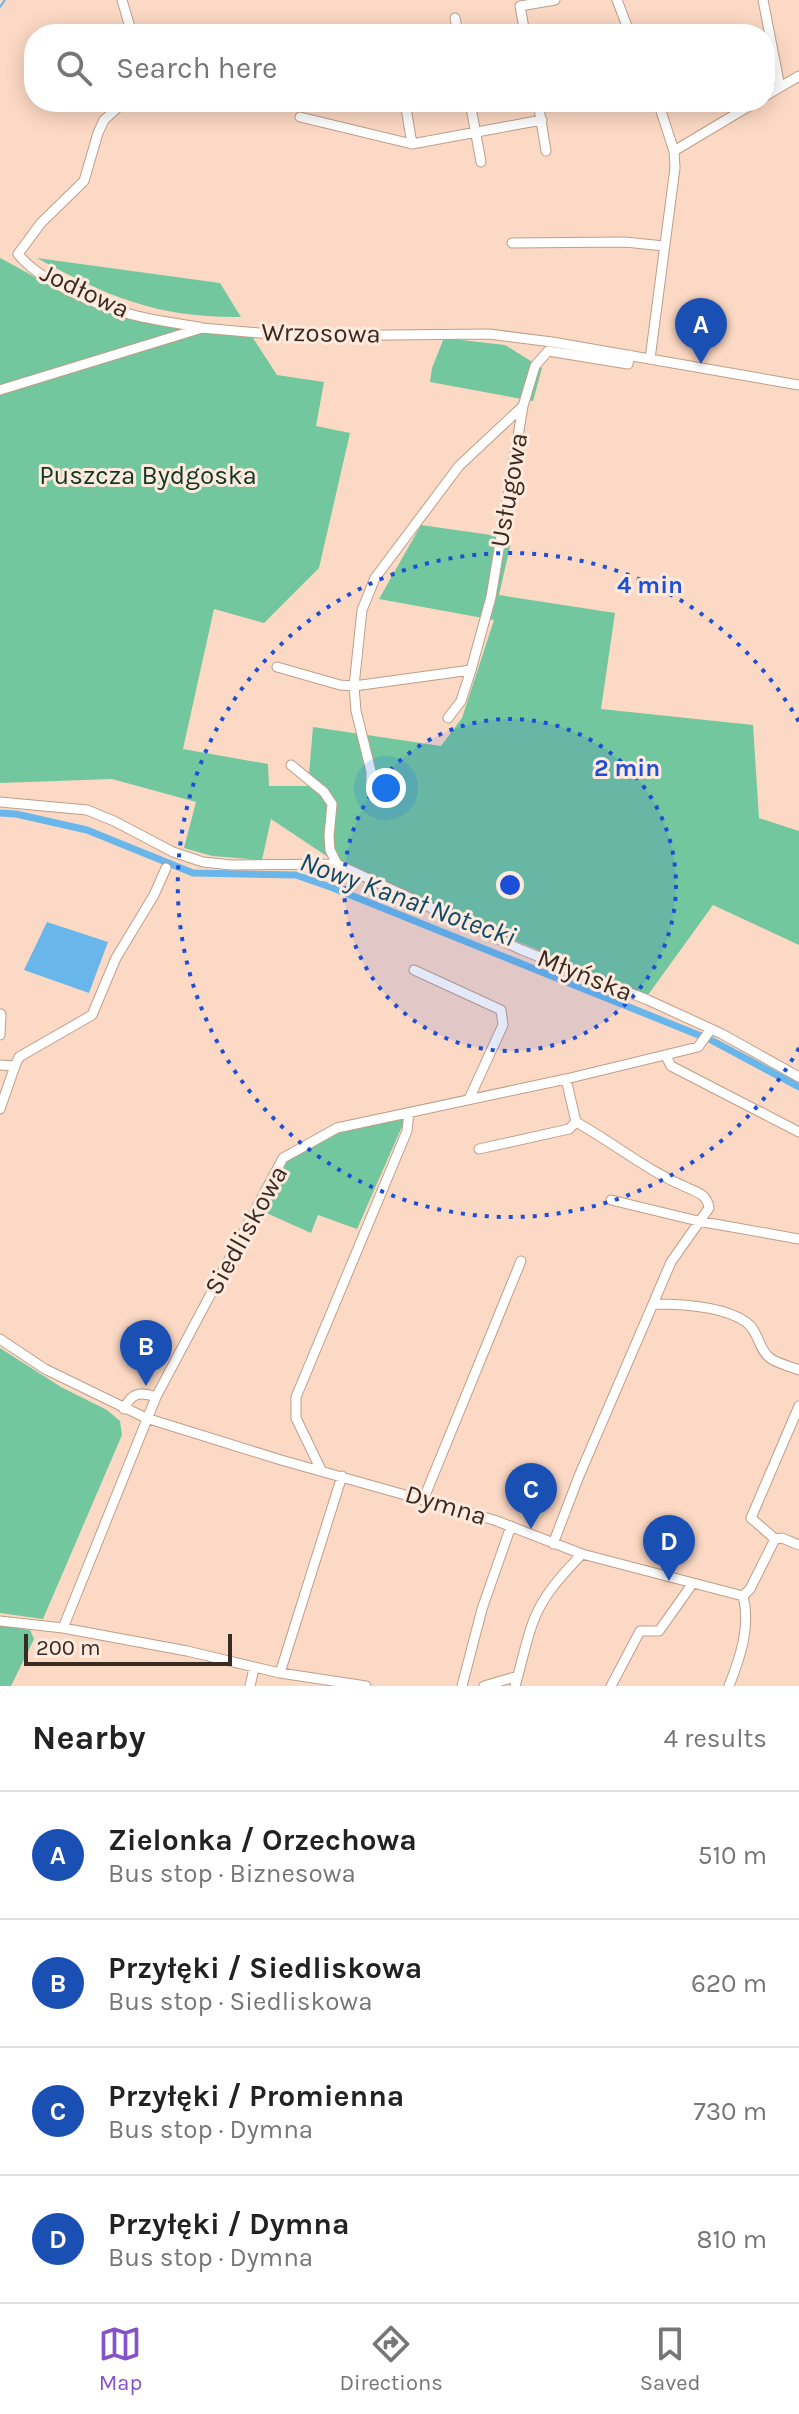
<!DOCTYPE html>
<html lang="en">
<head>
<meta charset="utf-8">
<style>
  body { margin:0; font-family:Karla,sans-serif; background:#f6f6f6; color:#222 }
  .scale { position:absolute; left:24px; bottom:20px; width:208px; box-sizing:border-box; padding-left:8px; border:4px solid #382b23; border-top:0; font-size:22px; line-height:28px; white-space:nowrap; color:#382b23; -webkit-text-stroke:6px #ffeadd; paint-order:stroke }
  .you { position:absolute; left:386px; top:788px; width:28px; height:28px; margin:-20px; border:6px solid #fff; border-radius:50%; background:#1a73e8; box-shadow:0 0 0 12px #1a73e833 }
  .badge { display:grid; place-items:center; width:52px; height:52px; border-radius:50%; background:#8552ca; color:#fff; font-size:26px; font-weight:700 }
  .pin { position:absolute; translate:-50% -66px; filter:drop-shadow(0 2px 4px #0008) }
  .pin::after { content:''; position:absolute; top:42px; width:28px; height:24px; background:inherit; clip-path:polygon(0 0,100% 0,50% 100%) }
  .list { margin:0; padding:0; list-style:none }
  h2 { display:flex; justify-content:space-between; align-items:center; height:104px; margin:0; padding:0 32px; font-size:34px }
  h2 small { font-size:26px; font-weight:400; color:#767676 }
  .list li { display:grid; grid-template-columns:52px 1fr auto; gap:24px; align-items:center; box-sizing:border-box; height:128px; padding:0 32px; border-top:2px solid #e0e0e0 }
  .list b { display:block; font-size:30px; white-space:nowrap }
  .list p { margin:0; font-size:26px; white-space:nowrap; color:#767676 }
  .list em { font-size:26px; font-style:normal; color:#767676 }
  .icon { flex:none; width:44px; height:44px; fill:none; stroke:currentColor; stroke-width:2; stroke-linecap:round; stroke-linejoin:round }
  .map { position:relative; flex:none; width:799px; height:1686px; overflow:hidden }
  .search { position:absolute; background:#fff; box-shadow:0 4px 20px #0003; left:24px; right:24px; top:24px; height:88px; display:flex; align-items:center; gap:20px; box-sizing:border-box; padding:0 28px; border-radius:32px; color:#767676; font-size:30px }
  .sheet { height:616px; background:#fff }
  nav { display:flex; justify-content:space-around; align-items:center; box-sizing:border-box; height:112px; border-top:2px solid #e0e0e0; background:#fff; font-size:22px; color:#767676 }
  nav a { display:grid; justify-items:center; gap:4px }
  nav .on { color:#8552ca }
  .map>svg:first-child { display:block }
  .green { fill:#72c79e }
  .water { fill:#69b7ea }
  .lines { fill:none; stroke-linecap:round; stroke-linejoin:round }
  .stream { stroke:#69b7ea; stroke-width:2 }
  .canal { stroke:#69b7ea; stroke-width:7 }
  .minor-casing { stroke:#bf9e89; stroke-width:11 }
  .minor { stroke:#fff; stroke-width:9 }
  .ring { fill:none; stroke:#1d4ed8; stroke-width:4; stroke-dasharray:4 8 }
  .labels { text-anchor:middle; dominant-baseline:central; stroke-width:6; stroke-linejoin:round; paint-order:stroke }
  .street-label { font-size:26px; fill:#382b23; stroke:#ffeadd }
  .park-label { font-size:26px; fill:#0e3625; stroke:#ffeadd }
  .water-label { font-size:28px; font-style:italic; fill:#0e4c6e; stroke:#ffeadd }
  .centre { fill:#1d4ed8; stroke:#ffeadd; stroke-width:4 }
  .ring-label { font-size:24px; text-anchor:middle; font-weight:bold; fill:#1d4ed8; stroke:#ffeadd; stroke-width:6; stroke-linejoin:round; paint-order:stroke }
</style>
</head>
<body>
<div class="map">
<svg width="799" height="1686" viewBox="0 0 799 1686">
  <rect width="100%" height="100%" fill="#fcd9c4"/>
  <path class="green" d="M0,258c43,23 87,50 135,62 38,10 77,12 116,15l26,40 47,7 -8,44 34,7 -31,135 -55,55 -50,-14 -31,140 85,15 1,22h39l5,-59 128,19 21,-28 32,-98 -115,-21 42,-74 91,13 -13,57 116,18 -14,96 152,16 6,93 40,13v114l-86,-40 -65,90 -293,-120 -84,-56 -9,41 -50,-4 -28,-8 12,-46 -84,-23 -112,4z
    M37,258l183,25 21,34c-83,1 -133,-20 -204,-59z
    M444,338l61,7 37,23 -9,33 -103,-19 2,-14z
    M402,1118l2,4 -47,107 -39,-14 -7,18 -49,-22 24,-49 51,-30z
    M0,1348l61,39 46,23 13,11 2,14 -79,184 -43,-6z
    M0,1625l30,5 4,9 -23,47h-11z"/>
  <path class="water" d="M47,922l61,20 -19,51 -65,-23z"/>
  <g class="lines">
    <path class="stream" d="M0,7l5,-7"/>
    <path class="canal" d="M0,813l16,1 71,16 106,43 103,2 37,13 368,148
      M711,1040l88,47"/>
    <g class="minor-casing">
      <path id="minor" d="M122,0l10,34
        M617,0l13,34
        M763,0l17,87
        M455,18l3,16
        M525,34l-5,-28 35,-6
        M765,96l34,-20
        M124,102l-20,18 -6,13 -14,48 -43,42 -23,31c20,26 76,50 108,59 23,7 49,10 73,14
        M405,102l7,42
        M470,102l11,60
        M538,102l8,49
        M300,117l112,27 130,-24
        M674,151l82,-49
        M512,243l113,-1 39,4
        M650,359l25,-191 -1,-17 -16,-49
        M0,390l202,-62 92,8 195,-2 63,8 247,43
        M277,667l63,18 14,1 117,-16
        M448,718l13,-17 10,-31 20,-73 32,-191 12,-40 13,-15 80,13 2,-9
        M291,765l33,27 8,12 -3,32 1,14 7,14
        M371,791v-20l-15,-60 -2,-25 8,-76 13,-32 84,-112 64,-60
        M0,802l87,8 27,11 59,31 30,10 28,3 106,-1 185,86 126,50 74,34 77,43
        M414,970l87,40 2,15 -34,74
        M0,1035l1,-21
        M666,1056l5,10 128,66
        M0,1065l15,1 -15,43
        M15,1066l4,-9 73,-42 24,-57 38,-63 12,-27
        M479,1149l90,-20 7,-7 -10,-43
        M611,1200l87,21 101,18
        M655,1304c27,0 68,2 91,18 13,9 12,27 24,36 8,6 20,8 29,12
        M0,1339l45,30 101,49 135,42 213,60 88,34 161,42
        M124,1409c7,-16 16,-18 32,-12
        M321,1470l-25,-52v-21l111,-266 2,-18
        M424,1498l97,-237
        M775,1539l-24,-21 48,-112
        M553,1544l26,-68 92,-214 38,-54c-2,-13 -10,-15 -21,-20 -41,-17 -74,-45 -112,-66
        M743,1596l7,-7 25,-50 7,-1 17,7
        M0,1621l63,7 124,23 93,22 86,13
        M63,1628l93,-231 127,-239 54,-30 229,-49 132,-32 13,-18
        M280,1673l62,-197
        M250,1686l4,-18
        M462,1686l20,-77 29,-83
        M484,1686l34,-10
        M515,1686c6,-20 10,-41 17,-61 9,-28 30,-50 50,-71
        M611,1686l29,-55h19l34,-48
        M729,1686c11,-28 22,-60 14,-90"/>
    </g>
    <use href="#minor" class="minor"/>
  </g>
  <circle cx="510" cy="885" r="166" fill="#1d4ed8" fill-opacity=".12"/>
  <g class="ring">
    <circle cx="510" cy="885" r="166"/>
    <path d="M799 1048A332 332 0 1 1 799 722"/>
  </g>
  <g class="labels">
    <g class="street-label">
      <text transform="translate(85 291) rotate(25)">Jodłowa</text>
      <text transform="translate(321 333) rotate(1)">Wrzosowa</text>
      <text transform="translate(509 490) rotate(-80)">Usługowa</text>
      <text transform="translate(585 975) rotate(22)">Młyńska</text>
      <text transform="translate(246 1230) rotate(-61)">Siedliskowa</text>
      <text transform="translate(446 1505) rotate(17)">Dymna</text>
    </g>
    <g class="park-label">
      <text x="148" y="475">Puszcza Bydgoska</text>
    </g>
    <g class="water-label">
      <text transform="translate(408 899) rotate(20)">Nowy Kanał Notecki</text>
    </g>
  </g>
  <circle cx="510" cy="885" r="12" class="centre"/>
  <g class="ring-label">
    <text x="650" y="593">4 min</text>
    <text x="627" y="776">2 min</text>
  </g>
</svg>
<div class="scale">200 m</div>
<div class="you"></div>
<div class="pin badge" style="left:701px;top:364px;background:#1a4fb4">A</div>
<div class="pin badge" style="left:146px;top:1386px;background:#1a4fb4">B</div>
<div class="pin badge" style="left:531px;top:1529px;background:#1a4fb4">C</div>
<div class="pin badge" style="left:669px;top:1581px;background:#1a4fb4">D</div>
<div class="search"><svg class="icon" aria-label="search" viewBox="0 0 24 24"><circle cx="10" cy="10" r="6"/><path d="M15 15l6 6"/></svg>Search here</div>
</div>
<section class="sheet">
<h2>Nearby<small>4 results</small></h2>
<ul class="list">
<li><span class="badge" style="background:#1a4fb4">A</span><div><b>Zielonka / Orzechowa</b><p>Bus stop · Biznesowa</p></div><em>510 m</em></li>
<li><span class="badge" style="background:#1a4fb4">B</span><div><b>Przyłęki / Siedliskowa</b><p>Bus stop · Siedliskowa</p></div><em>620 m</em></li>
<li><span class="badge" style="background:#1a4fb4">C</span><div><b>Przyłęki / Promienna</b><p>Bus stop · Dymna</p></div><em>730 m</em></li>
<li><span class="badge" style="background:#1a4fb4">D</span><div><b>Przyłęki / Dymna</b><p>Bus stop · Dymna</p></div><em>810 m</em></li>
</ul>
</section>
<nav>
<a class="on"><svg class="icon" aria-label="map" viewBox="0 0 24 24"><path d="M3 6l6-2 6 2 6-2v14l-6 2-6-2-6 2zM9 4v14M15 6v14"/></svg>Map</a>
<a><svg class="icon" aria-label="directions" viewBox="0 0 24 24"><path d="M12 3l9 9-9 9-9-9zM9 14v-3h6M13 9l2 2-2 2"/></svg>Directions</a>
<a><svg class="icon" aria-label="saved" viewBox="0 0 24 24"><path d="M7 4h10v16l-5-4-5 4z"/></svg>Saved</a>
</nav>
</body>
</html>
